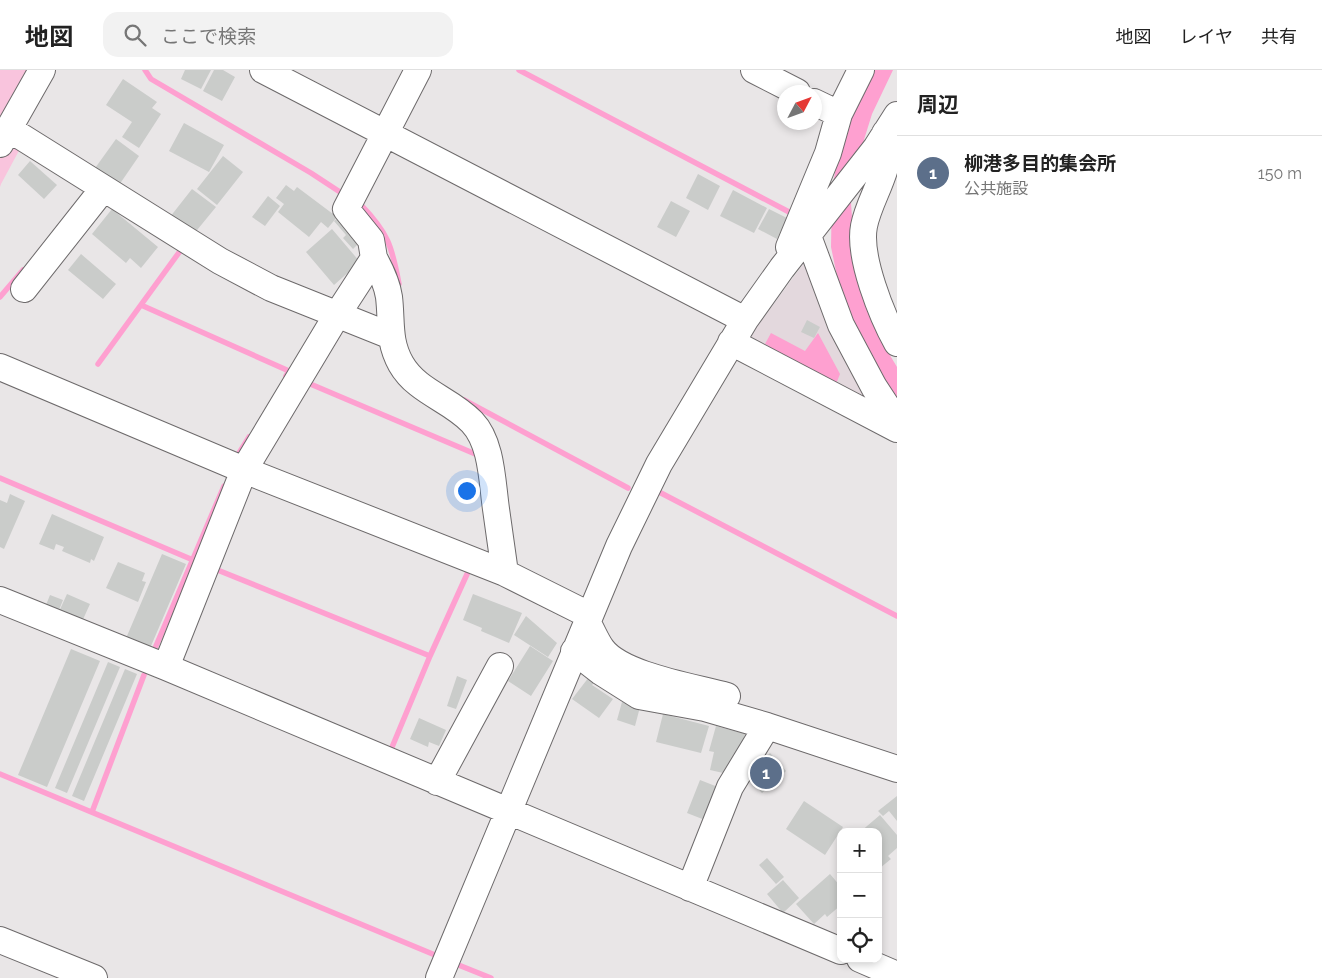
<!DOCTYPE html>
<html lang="ja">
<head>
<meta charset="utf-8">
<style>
  body { margin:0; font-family:Raleway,"Noto Sans JP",sans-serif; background:#f2f2f2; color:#222 }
  .controls { position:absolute; right:15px; bottom:15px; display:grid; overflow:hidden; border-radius:10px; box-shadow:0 2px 8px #0003 }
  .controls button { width:45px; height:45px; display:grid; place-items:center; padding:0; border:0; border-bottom:1px solid #e0e0e0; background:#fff; color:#222; font:25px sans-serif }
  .compass { position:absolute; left:777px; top:15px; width:45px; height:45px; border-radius:50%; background:#fff; box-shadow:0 2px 8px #0003; rotate:49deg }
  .you { position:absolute; left:466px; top:420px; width:18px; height:18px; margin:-12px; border:4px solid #fff; border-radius:50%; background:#1a73e8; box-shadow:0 0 0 8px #1a73e833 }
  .badge { display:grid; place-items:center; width:32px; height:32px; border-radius:50%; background:#1b8135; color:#fff; font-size:16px; font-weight:700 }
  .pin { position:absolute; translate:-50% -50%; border:2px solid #fff; box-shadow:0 1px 5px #0006 }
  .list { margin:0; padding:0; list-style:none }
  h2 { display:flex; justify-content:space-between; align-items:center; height:65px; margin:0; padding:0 20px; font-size:21px }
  h2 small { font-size:16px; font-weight:400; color:#767676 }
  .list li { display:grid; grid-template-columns:32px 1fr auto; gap:15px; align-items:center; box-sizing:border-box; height:75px; padding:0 20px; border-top:1px solid #e0e0e0 }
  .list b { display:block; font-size:19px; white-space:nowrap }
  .list p { margin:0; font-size:16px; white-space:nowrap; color:#767676 }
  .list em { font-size:16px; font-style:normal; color:#767676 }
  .icon { flex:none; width:28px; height:28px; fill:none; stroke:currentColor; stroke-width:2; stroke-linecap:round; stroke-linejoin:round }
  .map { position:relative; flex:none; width:897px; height:908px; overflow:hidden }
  header { display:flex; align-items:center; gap:30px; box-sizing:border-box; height:70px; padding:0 25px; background:#fff; border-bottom:1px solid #e0e0e0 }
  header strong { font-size:24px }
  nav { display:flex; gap:28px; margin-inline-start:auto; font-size:18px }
  .search { width:350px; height:45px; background:#f2f2f2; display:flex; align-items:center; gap:12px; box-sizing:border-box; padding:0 18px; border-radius:15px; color:#767676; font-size:19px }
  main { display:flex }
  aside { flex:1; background:#fff }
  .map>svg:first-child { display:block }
  .built { fill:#e3d8dd }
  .green { fill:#f9c4dd }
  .water { fill:#fea0d0 }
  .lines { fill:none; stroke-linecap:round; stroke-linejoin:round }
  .stream { stroke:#fea0d0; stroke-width:5.5 }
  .building { fill:#caccca }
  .minor-casing { stroke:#6d6a6b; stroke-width:28 }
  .minor { stroke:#fff; stroke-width:26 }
</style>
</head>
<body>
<header>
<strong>地図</strong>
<div class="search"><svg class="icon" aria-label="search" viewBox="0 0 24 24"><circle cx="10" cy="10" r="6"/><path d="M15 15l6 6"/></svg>ここで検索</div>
<nav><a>地図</a><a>レイヤ</a><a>共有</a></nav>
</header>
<main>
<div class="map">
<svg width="897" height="908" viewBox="0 0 897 908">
  <rect width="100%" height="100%" fill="#e9e6e7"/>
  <path class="built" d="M807,189l61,125 -10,19 -111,-63z"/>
  <path class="green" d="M0,0h33l-33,59z
    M22,75l-21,39 -1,3v-29l7,-12z"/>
  <path class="water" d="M872,0h21l-21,44 -9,29 -12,60 3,43 4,31 8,31 13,29 18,30v31l-5,-5 -42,-75 -13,-42 -6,-29 1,-57 6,-35 12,-35z
    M771,263l34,18 13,-18 22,41 -4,10 -69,-35 2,-3 -4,-2z"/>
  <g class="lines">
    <path class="stream" d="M145,0l6,9 160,94 32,21
      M519,0l272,143
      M361,135c27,28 31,41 38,79
      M0,227l23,-27
      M141,235l148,66 -3,5
      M98,294l85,-117
      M308,313l172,73
      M464,330l164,88
      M236,388l13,-21
      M0,408l193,82
      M661,423l236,123
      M215,499l215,87
      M153,583l71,-167
      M390,682l40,-96 38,-84
      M0,704l435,181
      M92,742l52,-137
      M456,894l35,14"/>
  </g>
  <path class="building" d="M185,0h26l-10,19 -20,-10z
    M214,0h9l12,7 -13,24 -19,-10z
    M123,9l34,23 -5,6 9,6 -22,34 -17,-11 10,-15 -26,-17z
    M184,53l40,22 -15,27 -40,-21z
    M116,69l23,17 -22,32 -24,-17z
    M223,86l20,16 -26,33 -20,-16z
    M30,91l27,24 -13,14 -26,-24z
    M698,104l22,12 -12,24 -22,-12z
    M286,115l8,6 3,-4 40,30 -9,11 -7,-6 -12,15 -31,-25 6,-8 -8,-6z
    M192,119l24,18 -23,28 -23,-18z
    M733,120l34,18 -13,25 -34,-17z
    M268,126l12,10 -15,20 -13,-9z
    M671,131l19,10 -14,26 -19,-10z
    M112,139l46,38 -17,21 -11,-10 -4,5 -34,-29z
    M769,139l18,9 -10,21 -19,-10z
    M338,148l21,25 -6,6 -10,-11 3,-3 -12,-14z
    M332,159l28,33 -26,23 -28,-33z
    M81,184l35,30 -13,15 -35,-29z
    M807,250l13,7 -6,11 -13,-6z
    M10,424l15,7 -21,48 -4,-2v-47l7,3z
    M52,444l52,23 -10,24 -3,-2 -1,4 -28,-12 2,-4 -8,-3 -2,6 -15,-6z
    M162,484l24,10 -38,89 -24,-10z
    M118,492l27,11 -3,8 4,1 -8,20 -32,-14z
    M67,524l23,10 -10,22 -23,-10z
    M473,524l49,19 -13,30 -28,-12 1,-3 -19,-8z
    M50,525l13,5 -6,15 -13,-5z
    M526,546l31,27 -9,14 -34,-22z
    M530,576l23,15 -22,35 -23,-15z
    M71,579l29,12 -53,126 -29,-12z
    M108,592l12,5 -53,126 -12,-5z
    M125,599l12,5 -53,127 -12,-5z
    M457,606l10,4 -11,29 -9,-3z
    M589,607l6,4 -3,4 21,14 -14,19 -27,-19z
    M622,632l18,5 -5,19 -18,-6z
    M663,644l46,12 -8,27 -45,-11z
    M419,648l27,12 -7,16 -10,-4 -1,5 -18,-8z
    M716,656l29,8 -6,25 -7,16 -22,-5 4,-18 -5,-1z
    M764,682l3,4 3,-3 16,18 -24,22 -16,-18z
    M700,710l23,9 -13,33 -23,-9z
    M897,726v25l-8,-10 -6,5 -5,-5z
    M804,731l39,26 -18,28 -39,-26z
    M880,745l17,20v13l-9,8 3,3 -11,9 -2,-2v-34h-18z
    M767,788l17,19 -8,7 -17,-19z
    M830,804l11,13v18l-14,12 -2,-3 -11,10 -18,-20z
    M783,810l16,18 -16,15 -16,-19z"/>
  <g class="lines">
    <g class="minor-casing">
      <path id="minor" d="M263,0l482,250
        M754,0l43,22
        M814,32l25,12
        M9,59l211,132 51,27 120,48
        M885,63c1,10 3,22 1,31 -5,21 -18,41 -22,62 -6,31 18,90 33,117
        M0,74l42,-74
        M808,166l33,89 33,62 23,35
        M789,177l39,-94 11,-39 22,-44
        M374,188c7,13 13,25 15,39 3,25 -1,44 12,67 16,28 49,35 71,58 20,21 20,59 24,87 3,21 6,43 9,64
        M24,219l79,-100
        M731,272l166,87
        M0,297l244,103 261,103 84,42
        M0,530l166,67 675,284
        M587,552c5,8 9,19 15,27 20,27 93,38 125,47
        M574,581l27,21 38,24 66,12 62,18 130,43
        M166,597l78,-197 93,-155 37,-57 -3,-18 -25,-31 72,-139
        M437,712l63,-116
        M690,818l40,-101 37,-61
        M0,870l94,38
        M860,889l37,16
        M439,908l180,-432 40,-82 86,-144 37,-52 94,-120 21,-33"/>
    </g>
    <use href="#minor" class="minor"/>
  </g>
</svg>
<div class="controls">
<button>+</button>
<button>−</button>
<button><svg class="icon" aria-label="locate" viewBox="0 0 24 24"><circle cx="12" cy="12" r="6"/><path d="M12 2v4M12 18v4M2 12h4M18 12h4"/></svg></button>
</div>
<svg class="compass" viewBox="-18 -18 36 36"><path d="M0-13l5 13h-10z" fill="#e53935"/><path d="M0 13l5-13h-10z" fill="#767676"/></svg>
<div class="you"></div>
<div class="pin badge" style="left:766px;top:703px;background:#5c6f8a">1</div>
</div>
<aside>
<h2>周辺<small></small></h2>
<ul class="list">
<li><span class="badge" style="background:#5c6f8a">1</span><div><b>柳港多目的集会所</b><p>公共施設</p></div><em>150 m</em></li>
</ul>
</aside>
</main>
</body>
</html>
